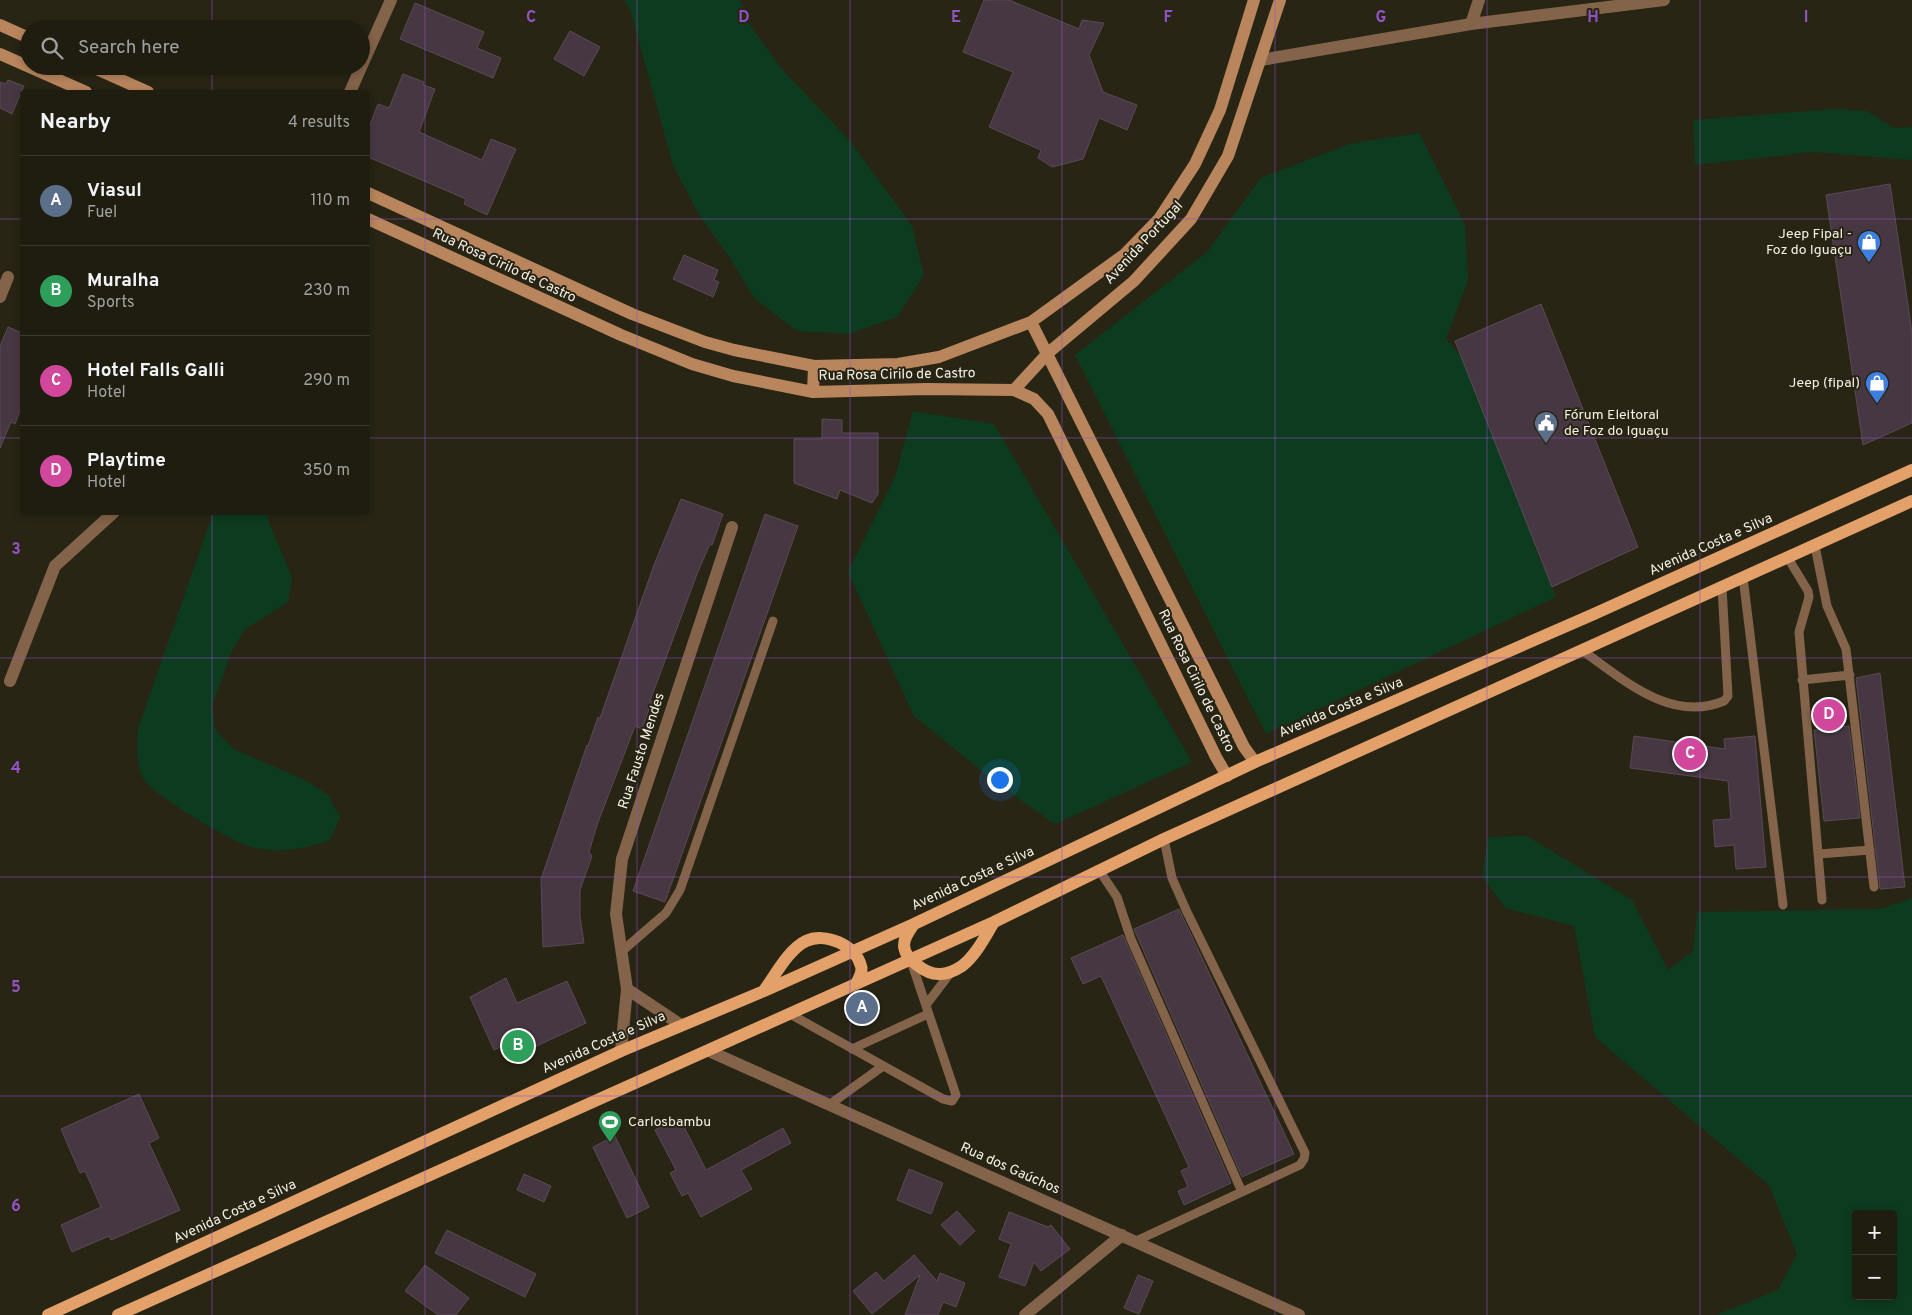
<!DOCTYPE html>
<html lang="en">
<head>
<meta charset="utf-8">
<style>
  body { margin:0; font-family:Overpass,sans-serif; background:#2c291e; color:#f1f3f6 }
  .controls { position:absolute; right:15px; bottom:15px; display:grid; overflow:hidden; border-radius:5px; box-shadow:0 2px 8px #0003 }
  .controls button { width:45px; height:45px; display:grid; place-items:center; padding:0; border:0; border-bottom:1px solid #3c3a30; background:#1f1c10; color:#f1f3f6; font:25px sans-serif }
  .you { position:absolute; left:999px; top:779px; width:18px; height:18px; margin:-12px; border:4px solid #fff; border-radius:50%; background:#1a73e8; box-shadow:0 0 0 8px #1a73e833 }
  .badge { display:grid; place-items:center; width:32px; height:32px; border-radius:50%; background:#d93025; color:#fff; font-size:16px; font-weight:700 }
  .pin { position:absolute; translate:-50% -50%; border:2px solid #fff; box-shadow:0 1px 5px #0006 }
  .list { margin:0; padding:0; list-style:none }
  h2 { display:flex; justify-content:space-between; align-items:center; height:65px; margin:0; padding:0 20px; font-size:21px }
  h2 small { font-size:16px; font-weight:400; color:#a1a19f }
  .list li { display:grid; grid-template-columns:32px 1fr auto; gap:15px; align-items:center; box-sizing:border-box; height:90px; padding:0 20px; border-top:1px solid #3c3a30 }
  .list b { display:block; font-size:19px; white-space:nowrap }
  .list p { margin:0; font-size:16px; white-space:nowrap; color:#a1a19f }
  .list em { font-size:16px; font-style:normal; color:#a1a19f }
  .icon { flex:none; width:28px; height:28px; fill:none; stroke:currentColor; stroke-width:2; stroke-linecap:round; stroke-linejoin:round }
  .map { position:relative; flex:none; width:1912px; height:1315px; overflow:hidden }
  .search { position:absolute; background:#1f1c10; box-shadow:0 2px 8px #0003; left:20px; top:20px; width:350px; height:55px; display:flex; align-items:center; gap:12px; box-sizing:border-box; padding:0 18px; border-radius:28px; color:#a1a19f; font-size:19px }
  .panel { position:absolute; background:#1f1c10; box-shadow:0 2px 8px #0003; left:20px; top:90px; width:350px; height:425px; border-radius:5px }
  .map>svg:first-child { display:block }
  .green { fill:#0d3b1f; fill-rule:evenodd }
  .building { fill:#463742; stroke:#5a4a55 }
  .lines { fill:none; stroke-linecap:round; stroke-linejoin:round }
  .lane { stroke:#836349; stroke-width:9 }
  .street { stroke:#836349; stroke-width:12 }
  .secondary { stroke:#b9855c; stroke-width:12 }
  .primary { stroke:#e3a069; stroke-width:12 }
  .grid { fill:none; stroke:#9353c7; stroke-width:1; stroke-opacity:0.55 }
  .labels { text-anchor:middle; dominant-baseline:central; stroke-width:4; stroke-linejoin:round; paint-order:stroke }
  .poi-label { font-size:14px; fill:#f4f1e7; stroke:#292515; text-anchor:end }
  .street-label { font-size:14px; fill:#f4f1e7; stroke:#292515 }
  .grid-label { font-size:16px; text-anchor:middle; font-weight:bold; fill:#9353c7; stroke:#292515; stroke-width:4; stroke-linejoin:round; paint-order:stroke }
</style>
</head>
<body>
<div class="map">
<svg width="1912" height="1315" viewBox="0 0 1912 1315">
  <rect width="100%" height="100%" fill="#292515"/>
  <path class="green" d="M624,0h116l9,24 32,44 69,73 62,85 12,49 -27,42 -48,17 -52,-3 -42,-32 -27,-44 -30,-42 -25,-48 -43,-156z
    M1834,109l33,2 27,17 18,-1v33l-98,-8 -119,13 -2,-45z
    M1419,133l46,92 3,55 -22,59 43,49 49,167 18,42 -290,137 -191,-379 132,-103 54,-74 88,-34z
    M913,411l81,13 198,338 -137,62 -60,-42 -81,-66 -66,-144 47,-95z
    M213,513h55v7l24,57 -4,25 -44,28 -13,23 -19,53 4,25 18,18 73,32 21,14 12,22 -10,23c-25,9 -48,13 -75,8 -18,-3 -104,-54 -112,-70 -7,-17 -6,-31 -5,-49z
    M1527,836l105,64 36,70 25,-19 4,-39 183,-3 32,-11v417h-196l62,-25 19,-36 -28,-69 -174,-148 -21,-111 -69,-18 -23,-32 6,-39zM1856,1214h37v82h-37z"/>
  <path class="building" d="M984,0h25l70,29 3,-9 22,3 -15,32 14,37 34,13 -10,25 -28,-12 -16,41 -31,8 -14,-9 3,-8 -52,-23 24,-55 -50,-20z
    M415,3l69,29 -7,16 24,10 -8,20 -93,-39z
    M570,31l30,16 -16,29 -30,-17z
    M403,74l21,8 -1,3 12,4 -16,43 63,28 9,-21 25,10 -29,66 -23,-11 2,-5 -98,-42v-27l10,-26 11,4z
    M8,80l16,6 -12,28 -12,-6v-26l6,2z
    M1890,184l22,148v91l-49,22 -37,-250z
    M684,255l34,15 -4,10 5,2 -6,15 -40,-18z
    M1541,304l97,243 -86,40 -97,-246z
    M8,327l14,6v72l-7,19 -4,-2 -11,26v-102z
    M822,419l20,1v13h36v61l-6,9 -32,-13 -3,9 -43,-16v-44h28z
    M681,499l42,15 -11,31 -2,-1 -13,30 -47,127h2l-10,28 -7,-3 -38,99 -8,27 3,4 -12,34v27l4,26 -41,4 -2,-68 46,-134 1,1 10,-29 2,1 54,-153z
    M765,514l33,12 -133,376 -32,-11z
    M1880,673l25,214 -25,2 -24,-211z
    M1849,726l11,92 -36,3 -10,-91z
    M1634,736l91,13 -1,-10 31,-3 11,131 -30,2 -2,-24 -19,2 -2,-27 18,-1 -3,-38 -98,-13z
    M1179,909l115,245 -52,23 -108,-248z
    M1123,935l108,248 -47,22 -6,-14 10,-4 -7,-16 8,-4 -88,-191 -18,8 -12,-26z
    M506,978l11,25 50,-22 19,42 -77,36 -6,-13 -9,4 -24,-53z
    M139,1094l20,44 -10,5 31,67 -69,30 -2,-4 -37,16 -11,-27 40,-18 -16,-36 -5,2 -19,-44z
    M679,1117l27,53 77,-42 8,15 -50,27 11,19 -51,28 -13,-24 -6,3 -12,-23 6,-3 -21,-40z
    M615,1136l34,71 -22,11 -34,-71z
    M909,1169l34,14 -12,31 -34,-14z
    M524,1174l27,12 -7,16 -27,-12z
    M957,1211l18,20 -15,14 -19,-20z
    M1009,1212l39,15 3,-2 19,24 -29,22 -7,-9 -9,24 -26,-9 12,-33 -12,-5z
    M447,1230l89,44 -11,23 -90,-44z
    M914,1255l23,26 3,-8 25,10 -9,24 -13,-5 -5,13h-33l15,-40 -48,39 -19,-23 23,-19 8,9z
    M425,1265l44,33 -13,17h-18l-33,-24z
    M1138,1275l15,6 -14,33 -15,-6z"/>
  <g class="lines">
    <path class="lane" d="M1815,546l12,60 19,43 28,238
      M1788,558l20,33 1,6 -10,35 23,268
      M1743,577l40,328
      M1583,651c41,29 88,72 141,50l4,-5 -6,-109
      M1802,680l48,-5
      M1819,854l51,-4
      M1099,870l18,27 14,42 111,253
      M621,952l45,-39 14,-23 93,-269
      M926,1005l25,-33
      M790,1014l153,85 9,2 4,-6 -45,-134
      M852,1049l76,-35
      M829,1105l54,-39
      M1136,1241l164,-76 4,-6 1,-6 -118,-241 -15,-34 -8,-39"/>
    <path class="street" d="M1471,24l8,-24
      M1261,60l210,-36 193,-24
      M350,92l41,-92
      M0,297l8,-20
      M10,681l45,-115 59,-54
      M627,989l54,36
      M621,1051l6,-62 -11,-75 6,-55 110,-332
      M709,1051l590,264
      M1025,1315l97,-80"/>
    <path class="secondary" d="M0,25l29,13
      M0,54l86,38
      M90,66l58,26
      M368,193l264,121 73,28 29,8 80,16 84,-2 41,-7 92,-35 213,425 11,15
      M368,219l253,116 71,29 41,12 80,16 113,-3 88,1 20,9 14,15 168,343 11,19
      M1031,322l94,-68 34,-35 36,-55 25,-54 34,-110
      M1014,390l34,-37 86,-72 57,-62 37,-63 52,-156
      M813,392l1,-26"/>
    <path class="primary" d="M914,924c-4,6 -10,13 -10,21 0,14 23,30 36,29 8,0 16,-4 22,-8 14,-11 23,-29 32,-44
      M765,989c11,-15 24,-40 41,-48 19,-9 50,4 55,25 2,6 -2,12 -5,18
      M48,1315l573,-264 143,-60 150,-67 341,-162 339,-148 318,-144
      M118,1315l876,-393 170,-83 748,-338"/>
  </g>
  <path class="grid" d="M212,0v29M425,0v1315M637,0v1315M850,0v1315M1062,0v1315M1275,0v1315M1487,0v1315M1700,0v1315M212,66v26M0,219h22M368,219h1544M0,438h22M368,438h1544M212,512v803M0,658h1912M0,877h1912M0,1096h1912"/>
  <defs>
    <g id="shop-pin" transform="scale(1.25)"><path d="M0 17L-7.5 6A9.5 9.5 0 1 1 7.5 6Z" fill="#3f7fe0" stroke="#292515"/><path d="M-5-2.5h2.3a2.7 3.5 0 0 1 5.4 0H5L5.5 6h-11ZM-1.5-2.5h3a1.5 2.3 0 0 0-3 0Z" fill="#fff"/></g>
    <g id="civic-pin" transform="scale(1.25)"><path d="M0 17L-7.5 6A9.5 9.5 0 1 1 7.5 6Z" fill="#5c6f8a" stroke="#292515"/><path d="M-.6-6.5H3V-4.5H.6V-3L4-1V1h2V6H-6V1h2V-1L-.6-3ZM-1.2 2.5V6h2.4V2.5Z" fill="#fff"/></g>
    <g id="stadium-pin" transform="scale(1.25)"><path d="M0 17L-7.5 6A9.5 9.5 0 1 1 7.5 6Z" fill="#2e9e5b" stroke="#292515"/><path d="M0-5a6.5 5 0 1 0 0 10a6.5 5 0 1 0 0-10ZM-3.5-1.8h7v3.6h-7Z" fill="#fff"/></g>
  </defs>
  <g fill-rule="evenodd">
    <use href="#shop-pin" x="1869" y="242"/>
    <use href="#shop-pin" x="1877" y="383"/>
    <use href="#civic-pin" x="1546" y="423"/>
    <use href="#stadium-pin" x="610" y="1122"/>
  </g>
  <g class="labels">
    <g class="poi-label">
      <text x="1852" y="234">Jeep Fipal -<tspan x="1852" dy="16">Foz do Iguaçu</tspan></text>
      <text x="1860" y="383">Jeep (fipal)</text>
      <text x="1564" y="415" text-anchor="start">Fórum Eleitoral<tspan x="1564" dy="16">de Foz do Iguaçu</tspan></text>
      <text x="628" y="1122" text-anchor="start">Carlosbambu</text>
    </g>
    <g class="street-label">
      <text transform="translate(1144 243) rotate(-47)">Avenida Portugal</text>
      <text transform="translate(504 266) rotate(25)">Rua Rosa Cirilo de Castro</text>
      <text transform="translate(897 375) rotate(-1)">Rua Rosa Cirilo de Castro</text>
      <text transform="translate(1711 545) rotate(-24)">Avenida Costa e Silva</text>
      <text transform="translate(1196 681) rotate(64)">Rua Rosa Cirilo de Castro</text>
      <text transform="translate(1341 708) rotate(-23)">Avenida Costa e Silva</text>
      <text transform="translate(642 751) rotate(-72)">Rua Fausto Mendes</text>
      <text transform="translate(973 879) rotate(-25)">Avenida Costa e Silva</text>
      <text transform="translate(604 1043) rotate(-24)">Avenida Costa e Silva</text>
      <text transform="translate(1010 1169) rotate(24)">Rua dos Gaúchos</text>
      <text transform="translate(235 1212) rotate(-25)">Avenida Costa e Silva</text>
    </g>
  </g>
  <g class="grid-label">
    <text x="531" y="22">C</text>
    <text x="744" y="22">D</text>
    <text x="956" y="22">E</text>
    <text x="1168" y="22">F</text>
    <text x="1381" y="22">G</text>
    <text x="1593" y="22">H</text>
    <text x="1806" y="22">I</text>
    <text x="16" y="554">3</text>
    <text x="16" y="773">4</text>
    <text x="16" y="992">5</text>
    <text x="16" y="1211">6</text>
  </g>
</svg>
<div class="controls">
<button>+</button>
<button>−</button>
</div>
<div class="you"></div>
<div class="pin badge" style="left:862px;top:1008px;background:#5c6f8a">A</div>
<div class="pin badge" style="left:518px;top:1046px;background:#2e9e5b">B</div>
<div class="pin badge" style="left:1690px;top:754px;background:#d1479c">C</div>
<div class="pin badge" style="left:1829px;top:715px;background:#d1479c">D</div>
<div class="search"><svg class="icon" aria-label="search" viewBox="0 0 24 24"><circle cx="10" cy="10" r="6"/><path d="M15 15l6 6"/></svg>Search here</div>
<section class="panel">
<h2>Nearby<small>4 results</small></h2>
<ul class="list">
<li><span class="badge" style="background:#5c6f8a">A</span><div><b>Viasul</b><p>Fuel</p></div><em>110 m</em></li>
<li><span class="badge" style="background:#2e9e5b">B</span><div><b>Muralha</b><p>Sports</p></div><em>230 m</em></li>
<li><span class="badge" style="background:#d1479c">C</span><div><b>Hotel Falls Galli</b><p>Hotel</p></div><em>290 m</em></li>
<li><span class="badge" style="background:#d1479c">D</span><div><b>Playtime</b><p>Hotel</p></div><em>350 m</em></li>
</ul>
</section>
</div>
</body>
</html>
